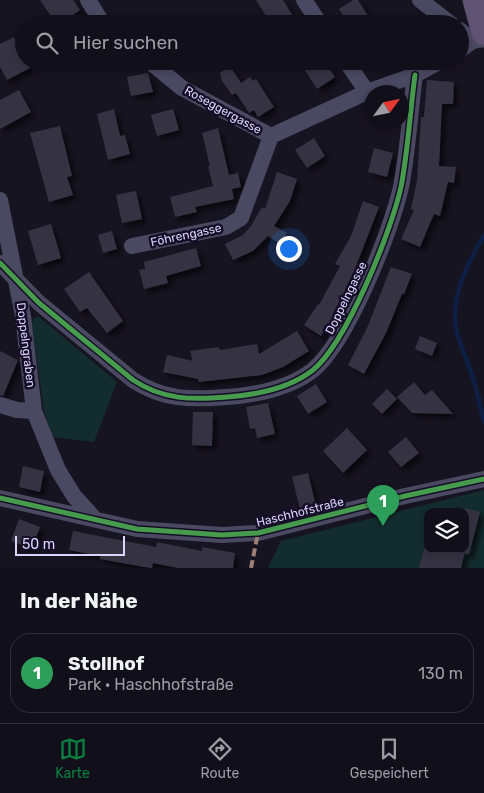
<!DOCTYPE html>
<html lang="de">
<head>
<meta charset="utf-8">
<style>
  body { margin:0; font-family:Rubik,sans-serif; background:#1e1d26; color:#f1f3f6 }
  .controls { position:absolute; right:15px; bottom:15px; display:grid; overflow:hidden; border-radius:10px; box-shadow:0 2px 8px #0003 }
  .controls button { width:45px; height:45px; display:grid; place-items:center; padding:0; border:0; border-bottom:1px solid #302f38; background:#110f19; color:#f1f3f6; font:25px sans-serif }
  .compass { position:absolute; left:364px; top:85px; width:45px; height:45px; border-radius:50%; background:#110f19; box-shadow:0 2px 8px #0003; rotate:57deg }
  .scale { position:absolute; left:15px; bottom:12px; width:110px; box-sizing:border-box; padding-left:5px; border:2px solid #dad4ff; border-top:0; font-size:14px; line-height:18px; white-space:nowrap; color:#dad4ff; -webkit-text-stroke:4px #140f26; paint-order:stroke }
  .you { position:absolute; left:288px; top:248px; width:18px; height:18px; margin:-12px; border:4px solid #fff; border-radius:50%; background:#1a73e8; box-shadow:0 0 0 8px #1a73e833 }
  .badge { display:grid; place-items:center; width:32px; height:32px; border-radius:50%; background:#0b8043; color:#fff; font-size:16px; font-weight:700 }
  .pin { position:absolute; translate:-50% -41px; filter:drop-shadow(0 1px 2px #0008) }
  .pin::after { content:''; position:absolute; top:26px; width:18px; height:15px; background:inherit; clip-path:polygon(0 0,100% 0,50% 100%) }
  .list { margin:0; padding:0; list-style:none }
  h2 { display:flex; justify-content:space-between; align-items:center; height:65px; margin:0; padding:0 20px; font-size:21px }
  h2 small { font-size:16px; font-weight:400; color:#9c9ca2 }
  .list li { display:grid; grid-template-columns:32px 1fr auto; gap:15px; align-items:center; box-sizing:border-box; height:80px; margin:0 10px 10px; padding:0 10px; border:1px solid #302f38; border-radius:20px }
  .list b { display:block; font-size:19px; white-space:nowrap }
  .list p { margin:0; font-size:16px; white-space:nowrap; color:#9c9ca2 }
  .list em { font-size:16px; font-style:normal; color:#9c9ca2 }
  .icon { flex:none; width:28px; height:28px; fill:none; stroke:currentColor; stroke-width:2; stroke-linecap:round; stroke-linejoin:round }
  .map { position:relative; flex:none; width:484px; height:568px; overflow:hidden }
  .search { position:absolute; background:#110f19; box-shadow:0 2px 8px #0003; left:15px; right:15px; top:15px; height:55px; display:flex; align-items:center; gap:12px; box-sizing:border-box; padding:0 18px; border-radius:28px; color:#9c9ca2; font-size:19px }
  .sheet { height:155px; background:#110f19 }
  nav { display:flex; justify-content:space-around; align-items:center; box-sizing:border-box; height:70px; border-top:1px solid #302f38; background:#110f19; font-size:14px; color:#9c9ca2 }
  nav a { display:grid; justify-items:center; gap:2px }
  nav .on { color:#0b8043 }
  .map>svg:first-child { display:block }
  .green { fill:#132c2e; fill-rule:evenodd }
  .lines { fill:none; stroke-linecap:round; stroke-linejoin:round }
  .stream { stroke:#0d1f44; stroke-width:4.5 }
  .building { fill:#353243; filter:url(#shadow) }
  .minor { stroke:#4b4962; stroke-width:16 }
  .primary { stroke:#5f5373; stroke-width:25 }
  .quiet { stroke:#9e8076; stroke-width:4; stroke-dasharray:8 4; stroke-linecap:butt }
  .cycleway-casing { stroke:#140f26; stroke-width:8 }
  .cycleway { stroke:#469c4c; stroke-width:5 }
  .labels { text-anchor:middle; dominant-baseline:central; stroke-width:5; stroke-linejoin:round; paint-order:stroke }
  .street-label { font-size:12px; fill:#dad4ff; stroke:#140f26 }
</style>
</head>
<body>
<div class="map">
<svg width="484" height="568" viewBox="0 0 484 568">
  <defs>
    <filter id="shadow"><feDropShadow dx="4.5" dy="4.5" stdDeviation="2.5" flood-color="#0009"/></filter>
  </defs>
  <rect width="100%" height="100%" fill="#171421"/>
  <path class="green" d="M38,316l79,66 -23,60 -42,-5 -8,-26 -12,-87 1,-5z
    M484,490v78h-216l13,-27zM428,512h37v37h-37z"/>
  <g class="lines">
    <path class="stream" d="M484,235c-13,23 -29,51 -29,79 -1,19 9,38 15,55 6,17 10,35 14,53"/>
  </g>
  <path class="building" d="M40,0h33l7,10 -20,14h-4z
    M256,0h27l15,24h-27z
    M353,0h5l10,16 -13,8h-7l-9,-15z
    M14,37l10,19v5h2l4,7 -23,12 -7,-13v-23z
    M299,61h25l11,16 -18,12z
    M230,66l11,17 9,-6 3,4 3,-2 18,28 -16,10 -4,-7 -5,3 -13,-20 -4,2 -10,-14 -2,-8z
    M148,73l5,19 -22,4 -4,-19z
    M427,80l27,2 -1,22h-11l-3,62 17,1 -2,16 -6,-1 -8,34 -6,-2 -14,33 -19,-8 13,-29 -3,-1 6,-28 4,-64h3z
    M19,90l12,22 -31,17v-29z
    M114,109l6,27 5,-1 5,19 -22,6 -11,-46z
    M173,109l6,21 -22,6 -6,-21z
    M60,126l12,50 -5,1 6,18 -24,7 -19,-69z
    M218,128l11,47 9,-2 3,14 -9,2 2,10 -39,8 2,5 -22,5 -5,-20 43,-11 -5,-20h2l-8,-33z
    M314,138l11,18 -18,12 -12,-18z
    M374,148l19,5 -6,24 -19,-5z
    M277,172l20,7 -7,22 -16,25 13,7 -7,11 -12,-8 -15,15 -20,9 -8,-16 18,-9 8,-9 11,-19 3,2z
    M136,191l6,28 -20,4 -6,-28z
    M363,201l16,6 -28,72 -18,35 2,1 -14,21 -17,-11 14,-21 1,1 21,-39 -5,-2 16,-28z
    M51,224l10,34 -23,7 -10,-34z
    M112,231l5,18 -14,4 -5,-18z
    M196,248l5,18 -35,10 2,7 -24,6 -5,-19 6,-1 -1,-7z
    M391,267l21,7 -8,20h-2l-16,39 -22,41 -16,-9 19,-37z
    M89,272l34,49 -16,12 -20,-25 -7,4 -16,-23z
    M297,331l12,20 -26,16 -21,8 -63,7 -1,-3 -35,-7 4,-17 26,6 -3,-10 29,-4 1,3 37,-6 2,10z
    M420,336l17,7 -5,13 -17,-7z
    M0,351l18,9 -15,36 -3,-1z
    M414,382l11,13 7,-5 21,24 -41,-1 -15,-16z
    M316,384l11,18 -19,12 -11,-18z
    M387,389l10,10 -15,15 -10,-10z
    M268,403l7,31 -18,4 -2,-10 -5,1 -4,-22z
    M193,412h20l-1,34 -20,-1z
    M347,428l20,22 -24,23 -20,-22z
    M406,437l13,16 -18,14 -13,-15z
    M23,466l21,5 -4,21 -21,-5z
    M308,473l8,33 -16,3 -8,-32z
    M465,508l15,4 -11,42h-4v-3l-4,17h-42l5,-19h41z
    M19,519l21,8 -8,22 -21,-8z
    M73,531l83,16 1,-5 45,9v-4l33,6 -2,15h-55l-25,-5 -1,5h-2l-50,-9v-3l-31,-6z"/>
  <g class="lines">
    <path class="minor" d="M88,0l15,24
      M304,0l16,24
      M420,0l31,24
      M460,30l13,11
      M460,50l13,-9 11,-2
      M149,61l33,27 89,48 96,-44 48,-17 26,-14
      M346,61l21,31
      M0,200l23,116 11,95 24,59 16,26 21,23
      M132,246l94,-19 15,-9 30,-82
      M0,263l39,40 94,77c30,20 59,20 94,17 28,-2 63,-9 86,-27 34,-28 78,-138 88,-183 7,-36 9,-75 14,-112
      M0,405l17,5 17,1
      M0,498l137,31 85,6 36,-2 147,-37 79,-17"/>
    <path class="primary" d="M475,0l9,33"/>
    <path class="quiet" d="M251,568l7,-35"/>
    <g class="cycleway-casing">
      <path id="cycleway" d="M0,263l39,40 94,77c30,20 59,20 94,17 28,-2 63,-9 86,-27 34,-28 78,-138 88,-183 7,-36 9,-75 14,-112
        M0,498l137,31 85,6 36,-2 147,-37 79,-17"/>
    </g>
    <use href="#cycleway" class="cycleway"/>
  </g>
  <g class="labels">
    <g class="street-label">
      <text transform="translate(223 110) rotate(29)">Roseggergasse</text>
      <text transform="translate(186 235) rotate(-12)">Föhrengasse</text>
      <text transform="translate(346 298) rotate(-64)">Doppelngasse</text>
      <text transform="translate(26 345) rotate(83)">Doppelngraben</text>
      <text transform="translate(300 512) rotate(-14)">Haschhofstraße</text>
    </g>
  </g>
</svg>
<div class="controls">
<button><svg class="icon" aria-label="layers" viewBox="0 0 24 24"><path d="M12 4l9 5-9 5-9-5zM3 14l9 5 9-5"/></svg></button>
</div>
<svg class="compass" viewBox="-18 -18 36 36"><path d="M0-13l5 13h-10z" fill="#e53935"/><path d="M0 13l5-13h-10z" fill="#9c9ca2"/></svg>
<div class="scale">50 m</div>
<div class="you"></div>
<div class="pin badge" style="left:383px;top:526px;background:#2e9e5b">1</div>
<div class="search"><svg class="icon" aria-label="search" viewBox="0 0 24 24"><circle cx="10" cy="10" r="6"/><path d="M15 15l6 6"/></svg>Hier suchen</div>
</div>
<section class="sheet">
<h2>In der Nähe<small></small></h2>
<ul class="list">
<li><span class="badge" style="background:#2e9e5b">1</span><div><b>Stollhof</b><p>Park · Haschhofstraße</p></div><em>130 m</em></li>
</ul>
</section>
<nav>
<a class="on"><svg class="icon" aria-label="map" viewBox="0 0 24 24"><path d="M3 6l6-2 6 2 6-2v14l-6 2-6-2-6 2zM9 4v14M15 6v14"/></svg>Karte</a>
<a><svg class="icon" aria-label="directions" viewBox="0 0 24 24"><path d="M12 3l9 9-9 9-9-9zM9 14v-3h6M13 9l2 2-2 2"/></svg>Route</a>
<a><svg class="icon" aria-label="saved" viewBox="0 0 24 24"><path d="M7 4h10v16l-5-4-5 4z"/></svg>Gespeichert</a>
</nav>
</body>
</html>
